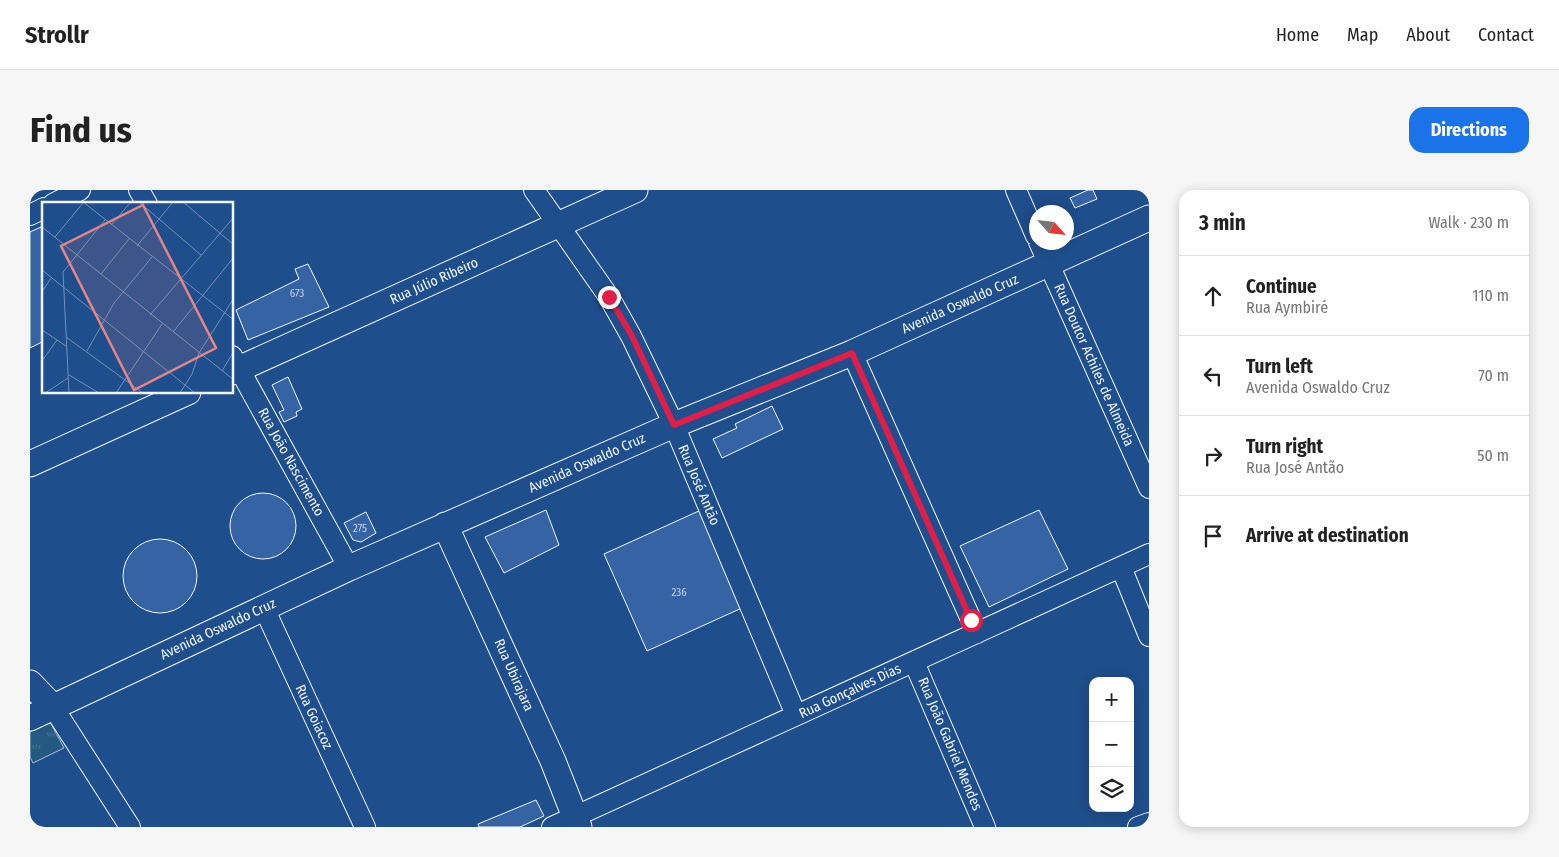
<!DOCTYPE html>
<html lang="en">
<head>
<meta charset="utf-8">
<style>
  body { margin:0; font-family:"Fira Sans Condensed",sans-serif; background:#f6f6f6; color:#222 }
  .controls { position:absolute; right:15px; bottom:15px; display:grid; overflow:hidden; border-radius:10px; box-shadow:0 2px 12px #0003 }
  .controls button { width:45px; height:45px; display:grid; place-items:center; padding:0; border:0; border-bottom:1px solid #e0e0e0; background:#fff; color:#222; font:25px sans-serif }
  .compass { position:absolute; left:999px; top:15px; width:45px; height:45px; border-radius:50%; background:#fff; box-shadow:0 2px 12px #0003; rotate:117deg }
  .stop { position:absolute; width:15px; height:15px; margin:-11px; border:4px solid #e11d48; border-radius:50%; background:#fff }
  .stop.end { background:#e11d48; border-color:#fff; box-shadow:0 1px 5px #0008 }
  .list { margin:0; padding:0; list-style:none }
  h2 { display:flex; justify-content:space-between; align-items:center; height:65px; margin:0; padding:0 20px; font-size:21px }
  h2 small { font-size:16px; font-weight:400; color:#767676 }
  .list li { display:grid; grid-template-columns:32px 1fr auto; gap:15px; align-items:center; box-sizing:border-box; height:80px; padding:0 20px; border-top:1px solid #e0e0e0 }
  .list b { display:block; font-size:19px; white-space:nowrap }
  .list p { margin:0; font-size:16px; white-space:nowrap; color:#767676 }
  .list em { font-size:16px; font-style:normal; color:#767676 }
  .icon { flex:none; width:28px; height:28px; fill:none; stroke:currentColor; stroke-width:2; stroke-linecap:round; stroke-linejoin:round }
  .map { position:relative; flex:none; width:1119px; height:637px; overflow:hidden; border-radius:15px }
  header { display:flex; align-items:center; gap:30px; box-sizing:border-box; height:70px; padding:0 25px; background:#fff; border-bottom:1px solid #e0e0e0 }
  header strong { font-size:24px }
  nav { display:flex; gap:28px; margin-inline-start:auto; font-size:18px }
  .intro { display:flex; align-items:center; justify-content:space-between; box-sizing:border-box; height:120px; padding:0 30px }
  h1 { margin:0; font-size:35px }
  .button { padding:12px 22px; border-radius:15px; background:#1a73e8; color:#fff; font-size:18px; font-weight:700 }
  main { display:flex; gap:30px; padding:0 30px }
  aside { flex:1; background:#fff; border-radius:15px; box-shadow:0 2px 12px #0003 }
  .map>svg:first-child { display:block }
  .park { fill:url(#park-tufts); stroke:#a8bbd7 }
  .building { fill:#3563a3; stroke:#f2f6ff }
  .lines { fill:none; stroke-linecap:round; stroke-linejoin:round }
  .minor-casing { stroke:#f2f6ff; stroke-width:22 }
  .major-casing { stroke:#f2f6ff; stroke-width:27 }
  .minor { stroke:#1f4e8c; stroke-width:20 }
  .major { stroke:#1f4e8c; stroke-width:25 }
  .route { stroke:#e11d48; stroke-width:6 }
  .labels { text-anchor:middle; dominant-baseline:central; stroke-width:4; stroke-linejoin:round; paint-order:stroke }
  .number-label { font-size:11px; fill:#c3d1e8 }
  .street-label { font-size:14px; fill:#f2f6ff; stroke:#1f4e8c }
  .inset-road { fill:none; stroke:#7391ba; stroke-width:1 }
  .view { fill:#e38589; fill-opacity:0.15; stroke:#e38589; stroke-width:2.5 }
  .inset-edge { fill:none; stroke:#f2f6ff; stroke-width:2.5 }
</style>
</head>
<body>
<header>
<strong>Strollr</strong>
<nav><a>Home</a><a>Map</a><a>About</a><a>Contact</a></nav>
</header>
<div class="intro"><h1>Find us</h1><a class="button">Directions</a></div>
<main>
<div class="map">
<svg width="1119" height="637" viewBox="0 0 1119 637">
  <defs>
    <pattern id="park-tufts" width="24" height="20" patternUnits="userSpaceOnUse" patternTransform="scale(1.25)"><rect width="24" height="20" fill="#245a82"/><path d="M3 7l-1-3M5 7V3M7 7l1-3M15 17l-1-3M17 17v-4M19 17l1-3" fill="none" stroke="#447295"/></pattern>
  </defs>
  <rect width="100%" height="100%" fill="#1f4e8c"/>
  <path class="park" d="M20,532l14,26 -31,15 -3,-6v-25z"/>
  <path class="building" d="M1058,0h5l4,9 -22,9 -5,-10z
    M11,37l3,4v110l-14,7v-116z
    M278,74l21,43 -81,33 -12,-30 63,-31 -4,-10z
    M258,187l14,32 -6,3 1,4 -13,6 -5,-10 5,-2 -12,-25z
    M742,216l11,23 -61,29 -9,-19 24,-11 -2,-4z
    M200 336a33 33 0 1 1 66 0a33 33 0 1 1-66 0Z
    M516,320l13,35 -55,28 -19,-36z
    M671,320l43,97 -97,44 -43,-97z
    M1009,320l29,59 -79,38 -29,-61z
    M336,322l10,21 -15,9 -8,-2 -9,-17z
    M93 386a37 37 0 1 1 74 0a37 37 0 1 1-74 0Z
    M506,610l8,16 -24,11h-41l-1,-3z"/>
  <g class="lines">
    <g class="minor-casing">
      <path id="minor" d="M109,0l8,14
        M504,0l75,107 22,39 43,89 122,290
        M986,0l20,46
        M23,14l27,-14
        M0,25l14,-7
        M1009,52l110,246
        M822,163l125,280
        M202,166l117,212
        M1091,377l28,69
        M234,418l101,219
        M884,472l71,165
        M23,517l77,120
        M522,637l597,-273
        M1108,637l11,-4"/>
    </g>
    <g class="major-casing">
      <path id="major" d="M202,182l403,-182
        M0,274l158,-72
        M415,335l108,236 26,66
        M0,493l23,24
        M0,528l319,-150 325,-143 178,-72 297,-135"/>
    </g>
    <use href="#minor" class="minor"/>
    <use href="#major" class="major"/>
  </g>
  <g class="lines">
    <path class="route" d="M579,107l23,39 42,89 178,-72 119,267"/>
  </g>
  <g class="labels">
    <g class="number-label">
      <text x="267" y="103">673</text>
      <text x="330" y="338">275</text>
      <text x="649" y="402">236</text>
    </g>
    <g class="street-label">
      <text transform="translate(404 91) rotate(-24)">Rua Júlio Ribeiro</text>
      <text transform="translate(930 114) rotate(-24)">Avenida Oswaldo Cruz</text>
      <text transform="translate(1064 175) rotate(66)">Rua Doutor Achiles de Almeida</text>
      <text transform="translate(261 272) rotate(61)">Rua João Nascimento</text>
      <text transform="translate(557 273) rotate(-24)">Avenida Oswaldo Cruz</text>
      <text transform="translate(669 295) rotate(67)">Rua José Antão</text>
      <text transform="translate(188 439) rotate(-25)">Avenida Oswaldo Cruz</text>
      <text transform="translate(484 485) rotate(66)">Rua Ubirajara</text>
      <text transform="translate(820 501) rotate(-25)">Rua Gonçalves Dias</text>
      <text transform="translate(284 527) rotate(65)">Rua Goiacoz</text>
      <text transform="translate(920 554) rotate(67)">Rua João Gabriel Mendes</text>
    </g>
  </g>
  <g transform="translate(12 12)">
    <rect width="191" height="191" fill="#1f4e8c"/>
    <path class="inset-road" d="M41,0l151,118M97,0l62,53M141,0l51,43M69,23l20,-23M0,25l192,153M13,35l28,-34M95,44l36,-44M0,68l153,123M59,72l28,-35M0,90l9,-14M108,113l84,-98M0,128l24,16M131,130l61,-75M24,135l77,56M45,149l27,-48 38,-46M157,151l35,-55M0,159l15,-21M180,169l12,-20M27,173l30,18M3,191l23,-15M27,191l-6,-121 42,-52M74,191l46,-69M138,191l12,-19 7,-21"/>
    <path class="view" d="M101,3l73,143 -82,42 -73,-144z"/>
    <rect width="191" height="191" class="inset-edge"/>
  </g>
</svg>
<div class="controls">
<button>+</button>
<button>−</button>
<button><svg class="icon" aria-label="layers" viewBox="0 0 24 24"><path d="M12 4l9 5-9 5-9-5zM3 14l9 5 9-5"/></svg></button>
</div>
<svg class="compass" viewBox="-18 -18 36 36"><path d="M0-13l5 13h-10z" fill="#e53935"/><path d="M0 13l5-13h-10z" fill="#767676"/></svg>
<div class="stop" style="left:941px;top:430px"></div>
<div class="stop end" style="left:579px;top:107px"></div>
</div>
<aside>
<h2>3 min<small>Walk · 230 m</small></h2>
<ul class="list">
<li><svg class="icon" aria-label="ahead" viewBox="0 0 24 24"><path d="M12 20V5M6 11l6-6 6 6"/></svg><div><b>Continue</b><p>Rua Aymbiré</p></div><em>110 m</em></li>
<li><svg class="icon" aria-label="left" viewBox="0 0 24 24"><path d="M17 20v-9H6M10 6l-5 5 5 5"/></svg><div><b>Turn left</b><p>Avenida Oswaldo Cruz</p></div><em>70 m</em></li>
<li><svg class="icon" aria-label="right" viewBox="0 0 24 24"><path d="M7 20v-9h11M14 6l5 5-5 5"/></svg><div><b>Turn right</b><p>Rua José Antão</p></div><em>50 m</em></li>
<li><svg class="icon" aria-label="arrive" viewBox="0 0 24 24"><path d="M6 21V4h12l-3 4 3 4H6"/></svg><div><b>Arrive at destination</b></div></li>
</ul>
</aside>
</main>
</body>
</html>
